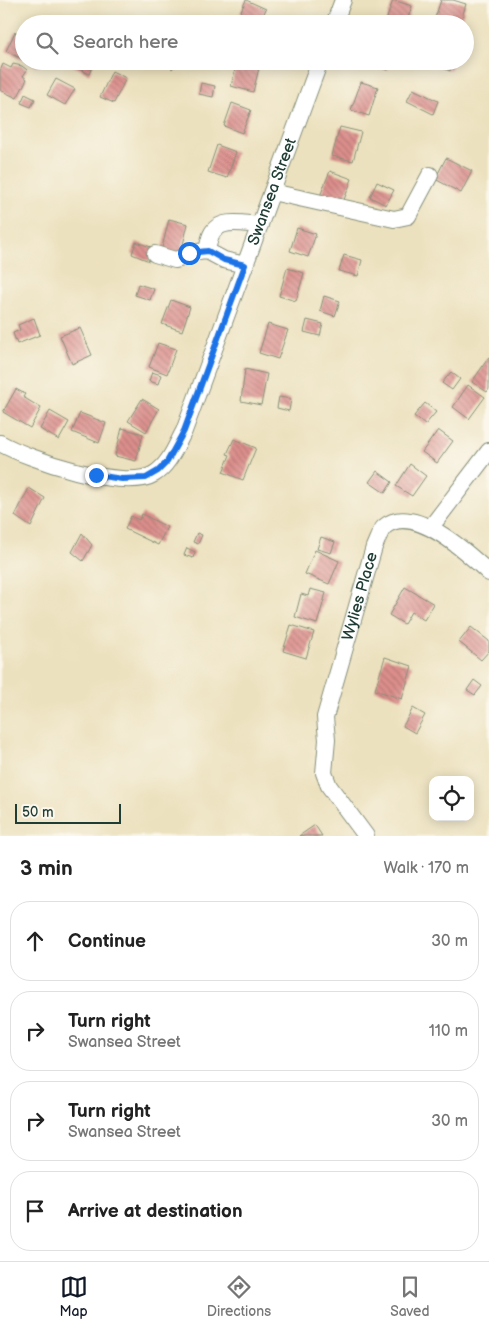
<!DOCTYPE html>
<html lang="en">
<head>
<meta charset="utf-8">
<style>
  body { margin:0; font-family:"Balsamiq Sans",sans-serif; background:#f2f2f2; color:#222 }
  .controls { position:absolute; right:15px; bottom:15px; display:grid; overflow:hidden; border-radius:10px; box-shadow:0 2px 12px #0003 }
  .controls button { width:45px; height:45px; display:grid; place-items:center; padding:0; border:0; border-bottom:1px solid #e0e0e0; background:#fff; color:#222; font:25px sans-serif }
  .scale { position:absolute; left:15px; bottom:12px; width:106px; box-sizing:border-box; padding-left:5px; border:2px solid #1f3d34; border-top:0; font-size:14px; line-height:18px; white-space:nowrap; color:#1f3d34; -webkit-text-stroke:4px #fbf7ec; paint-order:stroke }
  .stop { position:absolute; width:15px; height:15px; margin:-11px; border:4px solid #1a73e8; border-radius:50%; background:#fff }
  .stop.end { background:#1a73e8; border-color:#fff; box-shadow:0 1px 5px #0008 }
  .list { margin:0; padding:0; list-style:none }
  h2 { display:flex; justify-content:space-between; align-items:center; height:65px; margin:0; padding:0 20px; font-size:21px }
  h2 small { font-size:16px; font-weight:400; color:#767676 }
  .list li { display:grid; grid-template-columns:32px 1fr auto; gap:15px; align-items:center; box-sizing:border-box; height:80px; margin:0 10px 10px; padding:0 10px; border:1px solid #e0e0e0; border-radius:20px }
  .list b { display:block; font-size:19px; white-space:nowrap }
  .list p { margin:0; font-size:16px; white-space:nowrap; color:#767676 }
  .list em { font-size:16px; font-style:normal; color:#767676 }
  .icon { flex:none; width:28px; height:28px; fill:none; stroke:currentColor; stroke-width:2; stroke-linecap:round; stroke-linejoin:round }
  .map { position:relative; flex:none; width:489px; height:836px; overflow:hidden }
  .search { position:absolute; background:#fff; box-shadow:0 2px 12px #0003; left:15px; right:15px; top:15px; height:55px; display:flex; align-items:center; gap:12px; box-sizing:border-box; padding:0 18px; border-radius:28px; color:#767676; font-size:19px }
  .sheet { height:425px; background:#fff }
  nav { display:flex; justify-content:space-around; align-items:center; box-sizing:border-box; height:70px; border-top:1px solid #e0e0e0; background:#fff; font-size:14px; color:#767676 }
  nav a { display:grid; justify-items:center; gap:2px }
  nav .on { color:#111827 }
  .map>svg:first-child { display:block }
  .building { fill:url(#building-back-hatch) }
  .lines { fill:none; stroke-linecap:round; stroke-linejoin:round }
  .street-casing { stroke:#868f79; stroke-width:18 }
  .street { stroke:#fff; stroke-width:16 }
  .route { stroke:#1a73e8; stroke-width:6 }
  .labels { text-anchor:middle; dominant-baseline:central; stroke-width:4; stroke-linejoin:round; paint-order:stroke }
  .street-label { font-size:16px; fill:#1f3d34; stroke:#fbf7ec }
</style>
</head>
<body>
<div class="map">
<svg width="489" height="836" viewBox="0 0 489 836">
  <defs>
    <pattern id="building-back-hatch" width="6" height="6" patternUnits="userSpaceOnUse" patternTransform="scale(1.25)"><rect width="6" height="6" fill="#dc8f8c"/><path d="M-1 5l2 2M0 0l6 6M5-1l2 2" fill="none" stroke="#b27673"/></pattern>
  </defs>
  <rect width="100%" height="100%" fill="#fbf7ec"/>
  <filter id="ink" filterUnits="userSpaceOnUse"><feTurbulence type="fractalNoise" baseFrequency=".02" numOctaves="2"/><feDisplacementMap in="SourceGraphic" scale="10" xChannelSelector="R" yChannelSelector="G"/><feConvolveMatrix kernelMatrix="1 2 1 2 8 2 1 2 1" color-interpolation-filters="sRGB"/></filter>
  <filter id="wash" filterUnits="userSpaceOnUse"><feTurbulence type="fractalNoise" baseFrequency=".0096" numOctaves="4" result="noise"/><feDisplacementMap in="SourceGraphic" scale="20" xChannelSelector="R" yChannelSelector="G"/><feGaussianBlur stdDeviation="1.12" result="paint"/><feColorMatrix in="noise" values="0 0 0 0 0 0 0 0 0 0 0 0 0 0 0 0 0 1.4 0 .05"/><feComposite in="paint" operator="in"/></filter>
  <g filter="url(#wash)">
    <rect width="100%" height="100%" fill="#ece1be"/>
    <g id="blocks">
      <path class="building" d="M246,0l20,9 -6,13 -20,-9z
        M393,0l19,6 -6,18h-21z
        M441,0h12l13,4 -6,20 -11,-4 -1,4 -14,-3z
        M15,32l9,5v23l-18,-9z
        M27,61h14l-3,6z
        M71,61h24l-6,13 -19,-10z
        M164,61h16l-8,8z
        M369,61h22l-3,9 -20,-7z
        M428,61h26l-4,10z
        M237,62l22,6 -6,24 -22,-6z
        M3,64l8,4 2,-4 9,2 5,4 -4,6 4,3 -10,19 -17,-8v-19z
        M112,71l14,7 -12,25 -14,-6z
        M56,79l19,10 -10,16 -18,-10z
        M361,82l17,5 -9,29 -18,-6z
        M201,83l14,3 -2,11 -14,-3z
        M413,89l25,12 -5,13 -26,-13z
        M25,94l10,5 -4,8 -10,-4z
        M232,103l19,7 -9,23 -18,-7z
        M340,127l21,5 -8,29 -21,-5z
        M217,145l19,7 -9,26 -19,-6z
        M446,158l26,13 -11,22 -26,-14z
        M330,171l22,8 -10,26 -22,-9z
        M377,182l17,8 -8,15 -16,-8z
        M169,219l19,5 -8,33 -19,-5z
        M297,228l19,6 -8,23 -18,-6z
        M136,242l18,6 -5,13 -17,-7z
        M344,255l18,5 -4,16 -19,-5z
        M287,268l17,5 -8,28 -17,-5z
        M138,284l16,5 -4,11 -15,-5z
        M324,296l16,5 -5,15 -15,-5z
        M171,300l19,7 -8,24 -20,-7z
        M34,318l6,17 -23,9 -4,-11 7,-3 -2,-5z
        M307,320l16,4 -3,12 -16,-4z
        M268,324l20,6 -10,29 -19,-6z
        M80,328l12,27 -20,9 -12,-28z
        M158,343l18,6 -9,25 -18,-7z
        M489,357v32l-2,3 -15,-10z
        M245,369l22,5 -6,31 -20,-4z
        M152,372l9,3 -3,9 -9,-3z
        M451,372l9,7 -8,11 -10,-7z
        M468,385l17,12 -16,22 -16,-12z
        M16,389l9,5 -2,3 18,11 -11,20 -27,-16z
        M279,397l12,2 -2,12 -12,-3z
        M142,399l17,10 -13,23 -18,-11z
        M425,403l11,9 -11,13 -11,-9z
        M50,411l19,11 -10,18 -19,-11z
        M80,413l26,10 -7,20 -27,-11z
        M122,428l21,6 -7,27 -21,-5z
        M438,430l15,11 -16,22 -15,-11z
        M234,439l22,9 -13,32 -20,-8 7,-17 -3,-1z
        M410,464l16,12 -14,20 -16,-10z
        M377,471l15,11 -7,11 -16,-11z
        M29,488l16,10 -14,29 -16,-11z
        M142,514l25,13 -9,18 -33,-16 6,-13 8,4z
        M82,533l10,12 -9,16 -11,-9z
        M197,533l5,2 -4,9 -5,-2z
        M321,537l14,5 -4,11 -14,-4z
        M187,548l8,4 -2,6 -9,-3z
        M315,550l24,11 -10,23 -24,-10z
        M405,587l29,17 -10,16 -13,-8 -7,12 -15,-9z
        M310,589l16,4 -9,31 -22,-7 6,-23 7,2z
        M291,625l23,7 -8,26 -23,-7z
        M471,627l18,14v10l-8,9 -22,-18z
        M385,657l27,9 -10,33 -27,-9z
        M474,680l8,6 -7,9 -8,-5z
        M413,708l12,7 -10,18 -12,-7z
        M315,825l7,11h-23z"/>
    </g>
  </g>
  <g filter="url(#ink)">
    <use href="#blocks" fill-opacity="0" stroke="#868f79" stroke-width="1"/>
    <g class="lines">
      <g class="street-casing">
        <g id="street">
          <path d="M334,24l9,-24"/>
          <path d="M272,192l122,27 14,-3 22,-41"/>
          <path d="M207,251c1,-5 2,-11 4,-16 8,-18 34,-11 49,-10"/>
          <path d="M155,254l20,6 7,-2 7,-5 18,-2 17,9 21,5"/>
          <path id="s1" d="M0,443c28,16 125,49 154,31 15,-9 22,-28 30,-43l136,-370"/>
          <path d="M431,527l58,-76"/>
          <path id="s2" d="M366,836l-37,-50 -5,-13 3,-33 -2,-23 49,-170c3,-6 6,-16 10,-20 29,-25 85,27 105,46"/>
        </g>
      </g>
      <use href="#street" class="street"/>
    </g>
  </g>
  <g class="lines" filter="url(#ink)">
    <path class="route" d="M96,475l26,4 24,-1 12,-7 9,-9 17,-31 61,-166 -21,-5 -16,-9 -19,2"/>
  </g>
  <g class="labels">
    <g class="street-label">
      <text stroke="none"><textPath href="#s1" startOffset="469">Swansea Street</textPath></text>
      <text stroke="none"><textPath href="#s2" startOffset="258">Wylies Place</textPath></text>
    </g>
  </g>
</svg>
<div class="controls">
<button><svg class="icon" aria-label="locate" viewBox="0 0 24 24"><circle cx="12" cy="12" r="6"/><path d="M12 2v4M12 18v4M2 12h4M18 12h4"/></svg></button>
</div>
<div class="scale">50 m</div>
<div class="stop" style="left:189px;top:253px"></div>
<div class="stop end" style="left:96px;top:475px"></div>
<div class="search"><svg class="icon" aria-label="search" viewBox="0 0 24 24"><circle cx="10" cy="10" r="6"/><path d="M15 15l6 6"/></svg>Search here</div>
</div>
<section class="sheet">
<h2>3 min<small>Walk · 170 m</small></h2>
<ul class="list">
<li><svg class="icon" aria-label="ahead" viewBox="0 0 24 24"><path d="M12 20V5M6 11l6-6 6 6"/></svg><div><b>Continue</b></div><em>30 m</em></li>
<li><svg class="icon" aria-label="right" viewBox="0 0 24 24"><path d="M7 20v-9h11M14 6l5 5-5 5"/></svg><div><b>Turn right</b><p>Swansea Street</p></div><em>110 m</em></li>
<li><svg class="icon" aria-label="right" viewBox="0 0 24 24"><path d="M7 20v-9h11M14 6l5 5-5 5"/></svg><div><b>Turn right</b><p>Swansea Street</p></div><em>30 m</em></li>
<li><svg class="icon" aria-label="arrive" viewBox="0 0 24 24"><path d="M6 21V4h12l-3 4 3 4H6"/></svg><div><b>Arrive at destination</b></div></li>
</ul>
</section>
<nav>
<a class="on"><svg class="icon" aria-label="map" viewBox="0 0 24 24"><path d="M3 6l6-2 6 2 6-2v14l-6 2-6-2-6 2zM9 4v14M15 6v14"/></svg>Map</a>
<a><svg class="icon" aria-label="directions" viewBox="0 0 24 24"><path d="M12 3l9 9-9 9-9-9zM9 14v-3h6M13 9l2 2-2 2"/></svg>Directions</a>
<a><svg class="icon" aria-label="saved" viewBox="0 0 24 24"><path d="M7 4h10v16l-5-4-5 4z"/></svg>Saved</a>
</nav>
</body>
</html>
